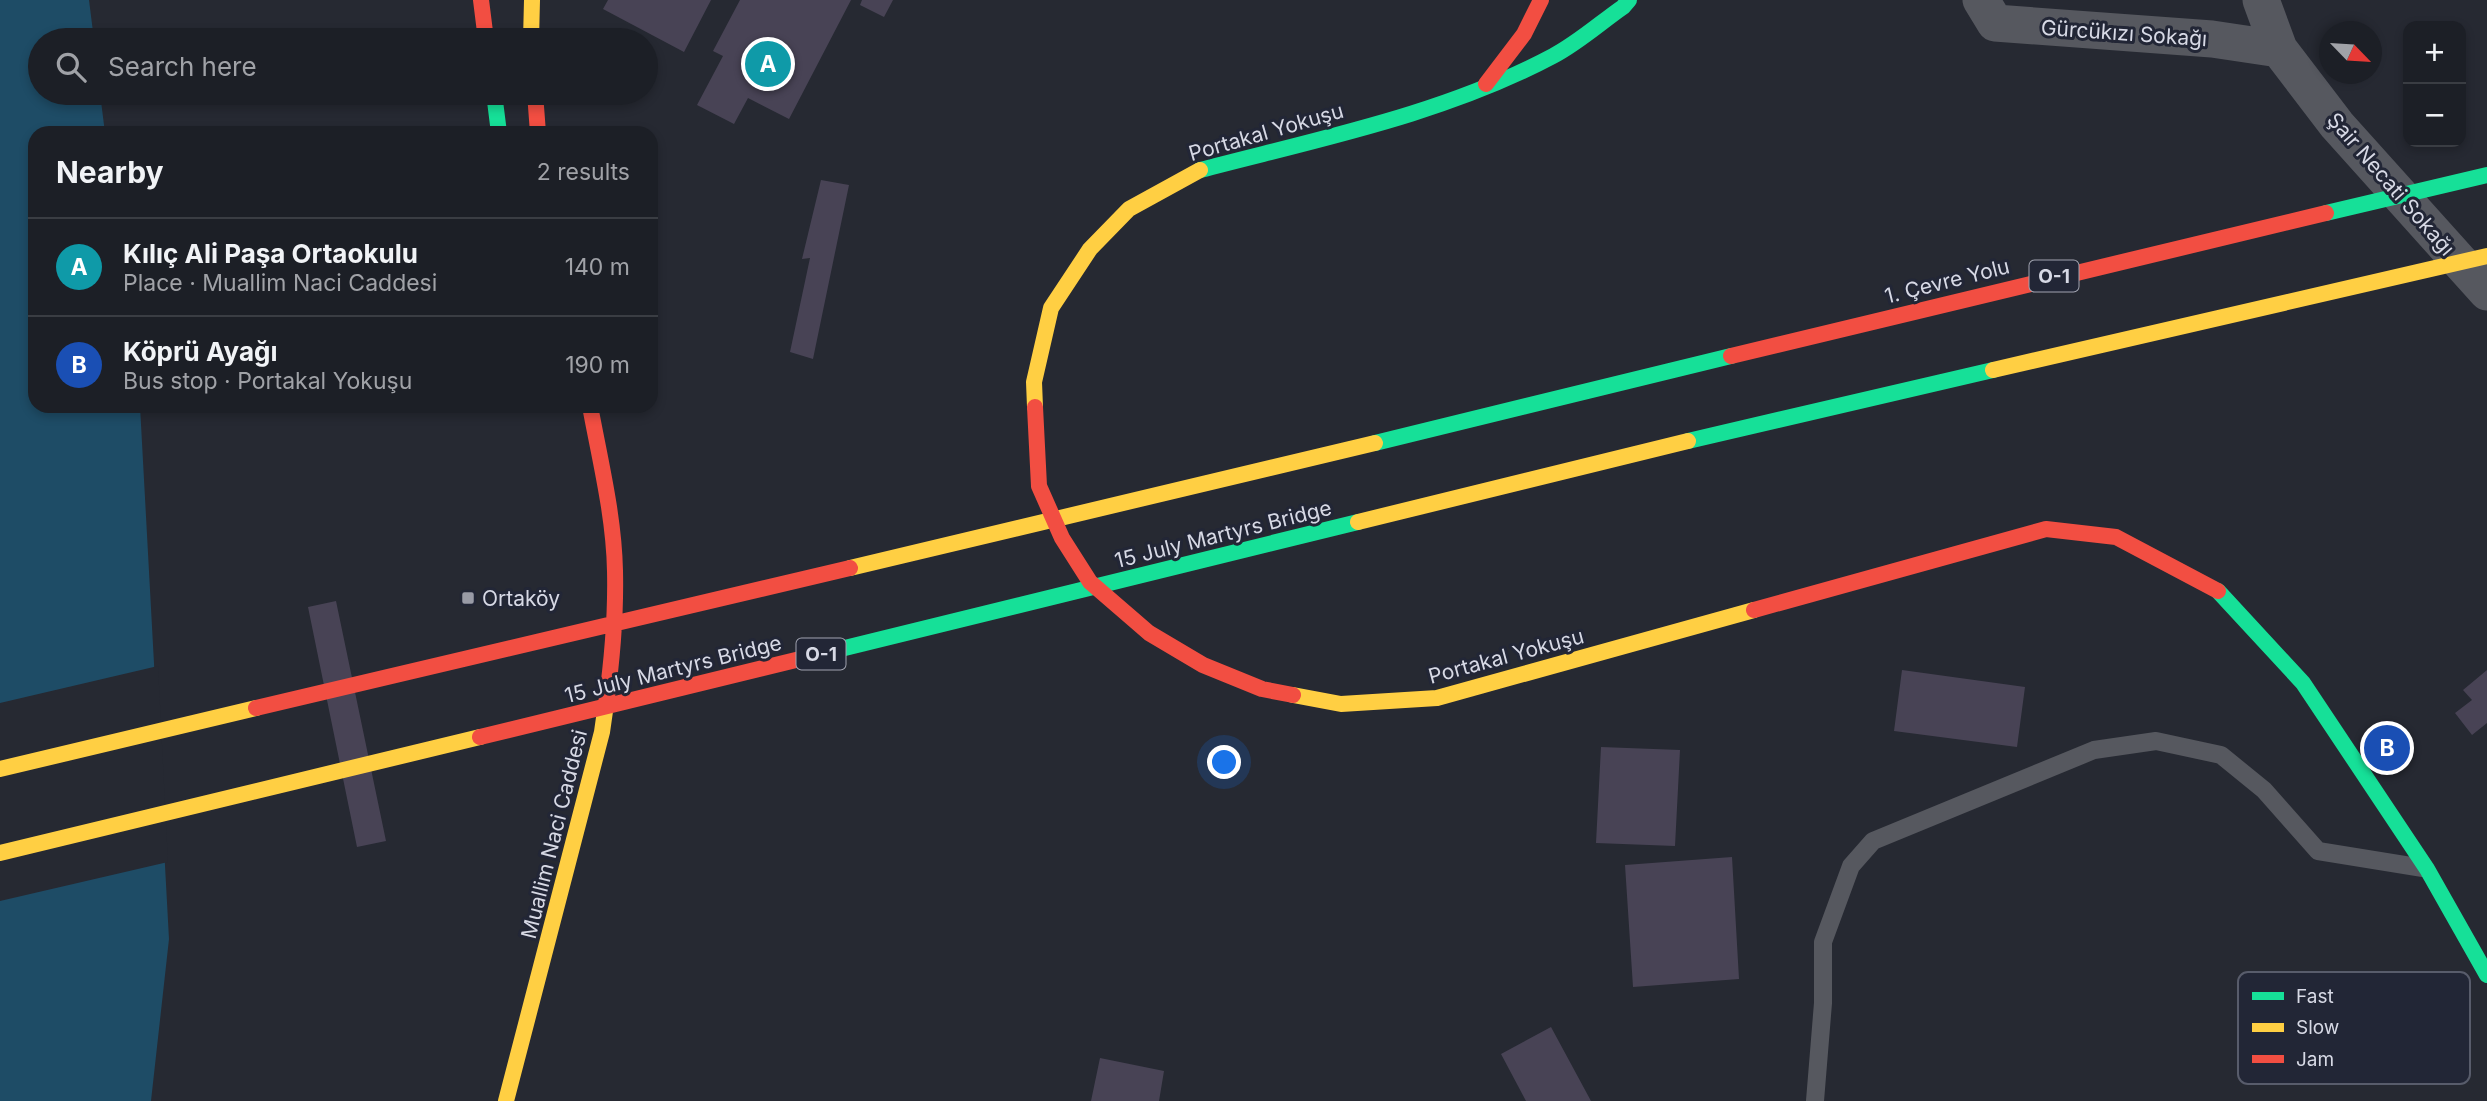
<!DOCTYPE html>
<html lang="en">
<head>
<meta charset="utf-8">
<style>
  body { margin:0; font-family:Inter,sans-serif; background:#25272e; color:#f1f3f6 }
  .controls { position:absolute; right:21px; top:21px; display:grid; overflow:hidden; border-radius:14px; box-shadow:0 4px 10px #0003 }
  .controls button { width:63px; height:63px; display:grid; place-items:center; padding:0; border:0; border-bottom:2px solid #3a3d43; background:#1c1f26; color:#f1f3f6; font:35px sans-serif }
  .compass { position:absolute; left:2319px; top:21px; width:63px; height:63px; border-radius:50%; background:#1c1f26; box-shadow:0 4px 10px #0003; rotate:115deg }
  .you { position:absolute; left:1225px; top:763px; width:24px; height:24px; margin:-18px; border:5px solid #fff; border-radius:50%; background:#1a73e8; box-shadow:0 0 0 10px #1a73e833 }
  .badge { display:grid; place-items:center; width:46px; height:46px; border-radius:50%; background:#b45309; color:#fff; font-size:23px; font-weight:700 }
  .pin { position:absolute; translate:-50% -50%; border:4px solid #fff; box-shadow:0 2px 7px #0006 }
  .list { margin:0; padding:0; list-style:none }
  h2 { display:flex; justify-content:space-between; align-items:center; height:91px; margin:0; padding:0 28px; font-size:30px }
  h2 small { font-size:23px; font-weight:400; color:#a0a2a7 }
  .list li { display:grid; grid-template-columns:46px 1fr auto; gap:21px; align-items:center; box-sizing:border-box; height:98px; padding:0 28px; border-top:2px solid #3a3d43 }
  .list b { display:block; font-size:26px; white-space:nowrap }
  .list p { margin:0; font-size:23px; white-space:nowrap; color:#a0a2a7 }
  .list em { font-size:23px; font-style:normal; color:#a0a2a7 }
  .icon { flex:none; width:38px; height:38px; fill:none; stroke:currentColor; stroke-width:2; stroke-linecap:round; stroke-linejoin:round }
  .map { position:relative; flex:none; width:2487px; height:1101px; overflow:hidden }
  .search { position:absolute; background:#1c1f26; box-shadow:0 4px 10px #0003; left:28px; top:28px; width:630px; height:77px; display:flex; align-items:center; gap:18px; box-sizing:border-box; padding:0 24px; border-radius:38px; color:#a0a2a7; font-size:26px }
  .panel { position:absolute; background:#1c1f26; box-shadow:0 4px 10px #0003; left:28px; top:126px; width:630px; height:287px; border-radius:21px }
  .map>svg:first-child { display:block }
  .water { fill:#1e4c66 }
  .pier { fill:#262932 }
  .building { fill:#484355 }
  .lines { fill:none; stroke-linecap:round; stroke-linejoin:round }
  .lane { stroke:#56585f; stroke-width:18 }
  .street { stroke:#56585f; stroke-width:37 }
  .fast { stroke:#16e098; stroke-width:16 }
  .slow { stroke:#ffcf43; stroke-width:16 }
  .jam { stroke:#f24e42; stroke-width:16 }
  .poi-dot { fill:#999ba6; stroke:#222636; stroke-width:2.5 }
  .labels { text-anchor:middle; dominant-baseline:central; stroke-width:6; stroke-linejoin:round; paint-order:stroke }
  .shield { fill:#222636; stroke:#a1a3b0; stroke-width:2 }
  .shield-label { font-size:19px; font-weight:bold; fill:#d7d9e5 }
  .street-label { font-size:21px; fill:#d7d9e5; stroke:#222636 }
  .poi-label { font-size:21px; fill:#d7d9e5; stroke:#222636; text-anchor:start }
  .key { fill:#222636; stroke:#585c6b; stroke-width:2 }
  .key-label { font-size:19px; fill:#d7d9e5 }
</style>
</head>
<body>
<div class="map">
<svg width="2487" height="1101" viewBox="0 0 2487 1101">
  <rect width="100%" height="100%" fill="#262932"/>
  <path class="water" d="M0,0h89l5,40h-54v53h60l5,40h-70v273h105l29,533 -18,162h-151z"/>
  <path class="pier" d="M158,666l10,196 -168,39v-198z"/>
  <path class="building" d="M608,0h103l-27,52 -81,-43z
    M740,0h111l-62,119 -41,-21 -14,26 -37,-19 26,-49 -10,-5z
    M862,0h31l-9,17 -24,-12z
    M821,180l28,5 -36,174 -23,-7 20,-94 -8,1z
    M336,601l50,240 -29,6 -49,-240z
    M1902,670l123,17 -8,60 -123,-16z
    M2487,670v53l-15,12 -17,-22 17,-13 -9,-10z
    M1601,747l79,3 -5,96 -79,-3z
    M1732,857l7,122 -106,8 -8,-122z
    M1551,1027l40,74h-65l-25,-47z
    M1100,1058l64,13 -5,30h-68z"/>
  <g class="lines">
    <path class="lane" d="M1815,1101l8,-98v-61l28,-76 22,-25 221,-91 62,-9 65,14 43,35 54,61 105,17"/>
    <path class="street" d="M1981,0l14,23 217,16 67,10
      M2261,0l18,49 58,76 150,167"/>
    <path class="fast" d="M494,93l5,40
      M1200,170c118,-31 244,-56 353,-114 25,-13 47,-33 70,-49l6,-7
      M2326,213l161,-38
      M1688,441l305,-71
      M1375,443l356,-87
      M2218,591l85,92 124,186 60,106
      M800,659l558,-137"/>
    <path class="slow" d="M531,40l1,-40
      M1993,370l494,-114
      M1035,407l-1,-25 17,-74 39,-59 39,-40 71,-39
      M1358,522l330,-81
      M850,568l525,-125
      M1293,695l48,9 96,-6 317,-88
      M0,769l256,-61
      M0,853l480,-116
      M506,1101l96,-369 4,-28"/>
    <path class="jam" d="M481,0l5,40
      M1486,84l38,-50 17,-34
      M535,93l3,40
      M1731,356l595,-143
      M590,406c10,54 24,110 25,165 1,44 -3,90 -9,133
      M1035,407l4,79 23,52 28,44 59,51 54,32 59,24 31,6
      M1754,610l292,-81 70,8 102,54
      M256,708l594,-140
      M480,737l320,-78"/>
  </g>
  <rect class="poi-dot" x="461" y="591" width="14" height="14" rx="3.5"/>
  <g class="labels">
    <g class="shield">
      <rect x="2029.5" y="260.5" width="49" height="31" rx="5"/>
      <rect x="796.5" y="638.5" width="49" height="31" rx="5"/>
    </g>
    <g class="shield-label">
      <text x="2054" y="276">O-1</text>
      <text x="821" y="654">O-1</text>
    </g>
    <g class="street-label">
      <text transform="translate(2124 33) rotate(4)">Gürcükızı Sokağı</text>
      <text transform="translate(1266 132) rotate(-16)">Portakal Yokuşu</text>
      <text transform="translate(2391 184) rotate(49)">Şair Necati Sokağı</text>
      <text transform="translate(1947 281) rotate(-14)">1. Çevre Yolu</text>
      <text transform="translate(1223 534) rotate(-14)">15 July Martyrs Bridge</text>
      <text transform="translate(1506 656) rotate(-15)">Portakal Yokuşu</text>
      <text transform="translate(673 669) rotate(-14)">15 July Martyrs Bridge</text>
      <text transform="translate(554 834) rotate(-76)">Muallim Naci Caddesi</text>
    </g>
    <g class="poi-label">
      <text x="482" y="598">Ortaköy</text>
    </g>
  </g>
  <rect x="2238" y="972" width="232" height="112" rx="10" class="key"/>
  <rect x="2252" y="992" width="32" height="8" fill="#16e098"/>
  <rect x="2252" y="1023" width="32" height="9" fill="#ffcf43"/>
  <rect x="2252" y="1055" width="32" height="8" fill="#f24e42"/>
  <g class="key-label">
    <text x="2296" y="1003">Fast</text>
    <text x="2296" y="1034">Slow</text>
    <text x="2296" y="1066">Jam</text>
  </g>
</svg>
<div class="controls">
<button>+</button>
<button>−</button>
</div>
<svg class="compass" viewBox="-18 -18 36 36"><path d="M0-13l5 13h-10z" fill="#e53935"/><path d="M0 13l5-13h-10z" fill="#a0a2a7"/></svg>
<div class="you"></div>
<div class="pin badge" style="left:768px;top:64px;background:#0f9aa8">A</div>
<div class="pin badge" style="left:2387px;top:748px;background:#1a4fb4">B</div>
<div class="search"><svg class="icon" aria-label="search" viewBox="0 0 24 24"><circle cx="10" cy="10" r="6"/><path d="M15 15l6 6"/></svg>Search here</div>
<section class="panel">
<h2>Nearby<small>2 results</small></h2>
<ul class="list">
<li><span class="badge" style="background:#0f9aa8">A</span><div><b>Kılıç Ali Paşa Ortaokulu</b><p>Place · Muallim Naci Caddesi</p></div><em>140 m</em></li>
<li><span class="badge" style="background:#1a4fb4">B</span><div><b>Köprü Ayağı</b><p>Bus stop · Portakal Yokuşu</p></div><em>190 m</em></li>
</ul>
</section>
</div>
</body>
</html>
